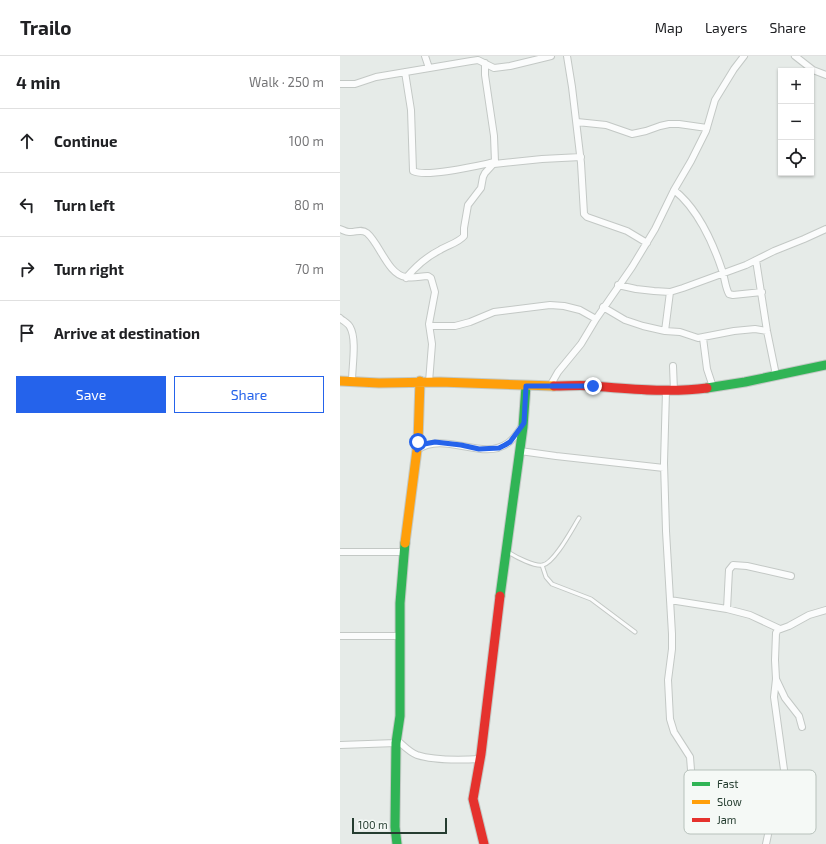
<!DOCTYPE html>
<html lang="en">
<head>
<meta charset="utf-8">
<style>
  body { margin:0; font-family:"Exo 2",sans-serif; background:#f2f2f2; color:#202124 }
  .controls { position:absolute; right:12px; top:12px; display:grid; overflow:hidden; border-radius:0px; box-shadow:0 1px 3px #0004 }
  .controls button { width:36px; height:36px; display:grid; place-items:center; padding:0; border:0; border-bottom:1px solid #e0e0e0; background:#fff; color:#202124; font:20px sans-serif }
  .scale { position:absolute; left:12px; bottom:10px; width:95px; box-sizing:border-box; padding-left:4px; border:2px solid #253d30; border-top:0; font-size:11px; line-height:14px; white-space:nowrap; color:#253d30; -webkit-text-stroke:3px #f5f9f6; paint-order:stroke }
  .stop { position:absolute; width:12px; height:12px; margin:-9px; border:3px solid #2563eb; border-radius:50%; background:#fff }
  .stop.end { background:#2563eb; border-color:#fff; box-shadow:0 1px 4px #0008 }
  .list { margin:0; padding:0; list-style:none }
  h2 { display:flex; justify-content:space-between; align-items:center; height:52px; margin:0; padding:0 16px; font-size:17px }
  h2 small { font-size:13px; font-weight:400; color:#757577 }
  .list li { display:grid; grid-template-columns:26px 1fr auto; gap:12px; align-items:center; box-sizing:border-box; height:64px; padding:0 16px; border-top:1px solid #e0e0e0 }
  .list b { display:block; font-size:15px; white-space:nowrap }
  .list em { font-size:13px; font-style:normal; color:#757577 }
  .actions { display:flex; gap:8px; padding:12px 16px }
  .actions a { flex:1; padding:9px 0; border:1px solid #2563eb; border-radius:0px; text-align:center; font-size:14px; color:#2563eb }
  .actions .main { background:#2563eb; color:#fff }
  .icon { flex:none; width:22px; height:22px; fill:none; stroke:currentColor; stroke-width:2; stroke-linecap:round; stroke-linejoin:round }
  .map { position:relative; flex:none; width:486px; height:788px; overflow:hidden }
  header { display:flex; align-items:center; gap:24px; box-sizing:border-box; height:56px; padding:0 20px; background:#fff; border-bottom:1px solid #e0e0e0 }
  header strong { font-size:19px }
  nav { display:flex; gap:22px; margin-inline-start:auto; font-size:14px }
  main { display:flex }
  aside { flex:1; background:#fff }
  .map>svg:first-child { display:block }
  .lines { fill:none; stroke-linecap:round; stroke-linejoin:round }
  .lane-casing { stroke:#c3c8c5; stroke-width:5 }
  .street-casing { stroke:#c3c8c5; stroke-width:8 }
  .fast-casing { stroke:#c3c9c5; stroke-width:11 }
  .slow-casing { stroke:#c3c9c5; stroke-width:11 }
  .jam-casing { stroke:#c3c9c5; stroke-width:11 }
  .lane { stroke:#fbfcfc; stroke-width:3 }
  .street { stroke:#fbfcfc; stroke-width:6 }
  .fast { stroke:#30b455; stroke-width:9 }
  .slow { stroke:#ff9f0a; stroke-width:9 }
  .jam { stroke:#e5322d; stroke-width:9 }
  .route { stroke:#2563eb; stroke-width:5 }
  .key { fill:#f5f9f6; stroke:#b7c1bb; stroke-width:1 }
  .key-label { font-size:11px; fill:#253d30 }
</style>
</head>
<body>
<header>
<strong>Trailo</strong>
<nav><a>Map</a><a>Layers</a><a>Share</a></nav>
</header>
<main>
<aside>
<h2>4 min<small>Walk · 250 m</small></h2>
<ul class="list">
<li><svg class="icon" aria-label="ahead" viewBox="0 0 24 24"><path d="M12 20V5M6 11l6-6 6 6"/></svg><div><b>Continue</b></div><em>100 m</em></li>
<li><svg class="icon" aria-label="left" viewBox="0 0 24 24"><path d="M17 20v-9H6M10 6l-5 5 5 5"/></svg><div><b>Turn left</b></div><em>80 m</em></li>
<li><svg class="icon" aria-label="right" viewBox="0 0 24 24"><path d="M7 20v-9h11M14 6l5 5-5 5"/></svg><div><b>Turn right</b></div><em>70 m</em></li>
<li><svg class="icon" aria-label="arrive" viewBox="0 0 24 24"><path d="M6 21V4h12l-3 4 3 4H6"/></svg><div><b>Arrive at destination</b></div></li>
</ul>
<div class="actions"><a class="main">Save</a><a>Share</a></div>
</aside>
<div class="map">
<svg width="486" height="788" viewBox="0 0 486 788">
  <rect width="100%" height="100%" fill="#e6ebe8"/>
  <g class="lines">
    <g class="lane-casing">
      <path id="lane" d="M168,496c8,5 27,15 35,13 12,-3 29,-36 36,-47
        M202,509l4,12 6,7 39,15 44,33"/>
    </g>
    <g class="street-casing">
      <path id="street" d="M85,0l4,12
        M227,0l5,31 9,76 3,51 3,3 40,14 20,12
        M455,0l18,14 13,5
        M65,16l6,38 2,61c13,7 67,-6 82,-9
        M0,28h15l21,-7 95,-16 7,-1 16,8 16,-2 41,-10
        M237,66l29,3 26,9 14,-3 14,-5 9,-2h10l28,4
        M154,108l48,-5 39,-2
        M334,134c23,18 39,53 48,80 3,8 3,17 7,24l4,1 29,-3
        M0,173c3,1 6,3 9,3 6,1 12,-4 18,1 13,11 21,42 39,44 7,2 15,-1 22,-1l3,2 4,14 -6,32 3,20 -3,38
        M416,204l11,71 8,39 -1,7
        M66,222c10,-12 20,-21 34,-28 8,-5 18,-7 24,-14v-8l4,-23 13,-17 2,-11 2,-4 10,-11 -1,-26 -9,-61v-12
        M278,229l18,4 18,2 16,1 13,-4 63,-23 28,-14 30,-12 22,-10
        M263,251l22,13 18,6 22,5 15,1 18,6 36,-7 21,-2 12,2
        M0,262c3,3 8,5 10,9 7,12 2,40 2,54
        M90,270h25l15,-4 24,-10 56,-7 14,1 16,4 16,9
        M325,275l5,-39
        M363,282l4,31 6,18
        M333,310l1,25
        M210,330l8,-14 23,-28 15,-25 36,-52 23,-38 19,-39 17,-29 15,-30 9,-31 19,-31 10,-13
        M326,335l-2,72 2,68 6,103v15l-4,31 2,39 4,13 16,25 2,26 5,21
        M77,394c28,-20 65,12 91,-7 6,-4 10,-11 14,-17
        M180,395l36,5 108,12
        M0,496h64
        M330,544l57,9 23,6 30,14
        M387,553l2,-39 4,-5 14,1 44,10
        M0,580h59
        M436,623l9,19 14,18 3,11
        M57,684c6,5 12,12 20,15 18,6 44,5 63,4
        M0,689l56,-2
        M426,788l7,-33 11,-29 1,-5 -11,-80 2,-18 -1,-19 1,-27 2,-3 11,-4 20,-11 17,-5"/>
    </g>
    <g class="fast-casing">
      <path id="fast" d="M367,332l38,-6 81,-17
        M160,540l23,-169 3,-41
        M57,788l-2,-17 1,-84 4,-27v-113l5,-60"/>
    </g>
    <g class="slow-casing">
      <path id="slow" d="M0,325l39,2 61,-1 114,4
        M65,487l13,-101 2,-61"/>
    </g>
    <g class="jam-casing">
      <path id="jam" d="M214,330c14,0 27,-1 40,0 38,3 76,7 113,2
        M144,788l-11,-45 8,-45 19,-158"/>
    </g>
    <use href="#lane" class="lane"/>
    <use href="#street" class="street"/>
    <use href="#fast" class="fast"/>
    <use href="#slow" class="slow"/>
    <use href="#jam" class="jam"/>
  </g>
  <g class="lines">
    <path class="route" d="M78,386l-1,8 7,-6 11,-2 26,3 18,4 20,-1 6,-3 5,-3 14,-19 2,-37h67"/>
  </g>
  <rect x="344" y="714" width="132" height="64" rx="6" class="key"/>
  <rect x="352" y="726" width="18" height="4" fill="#30b455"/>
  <rect x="352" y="744" width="18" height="4" fill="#ff9f0a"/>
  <rect x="352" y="762" width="18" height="4" fill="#e5322d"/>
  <g class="key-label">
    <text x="377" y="732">Fast</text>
    <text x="377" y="750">Slow</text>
    <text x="377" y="768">Jam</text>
  </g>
</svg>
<div class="controls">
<button>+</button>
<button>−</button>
<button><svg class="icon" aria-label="locate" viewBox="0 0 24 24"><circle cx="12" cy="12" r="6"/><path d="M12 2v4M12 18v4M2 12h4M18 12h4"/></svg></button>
</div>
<div class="scale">100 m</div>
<div class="stop" style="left:78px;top:386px"></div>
<div class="stop end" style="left:253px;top:330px"></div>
</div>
</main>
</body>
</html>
